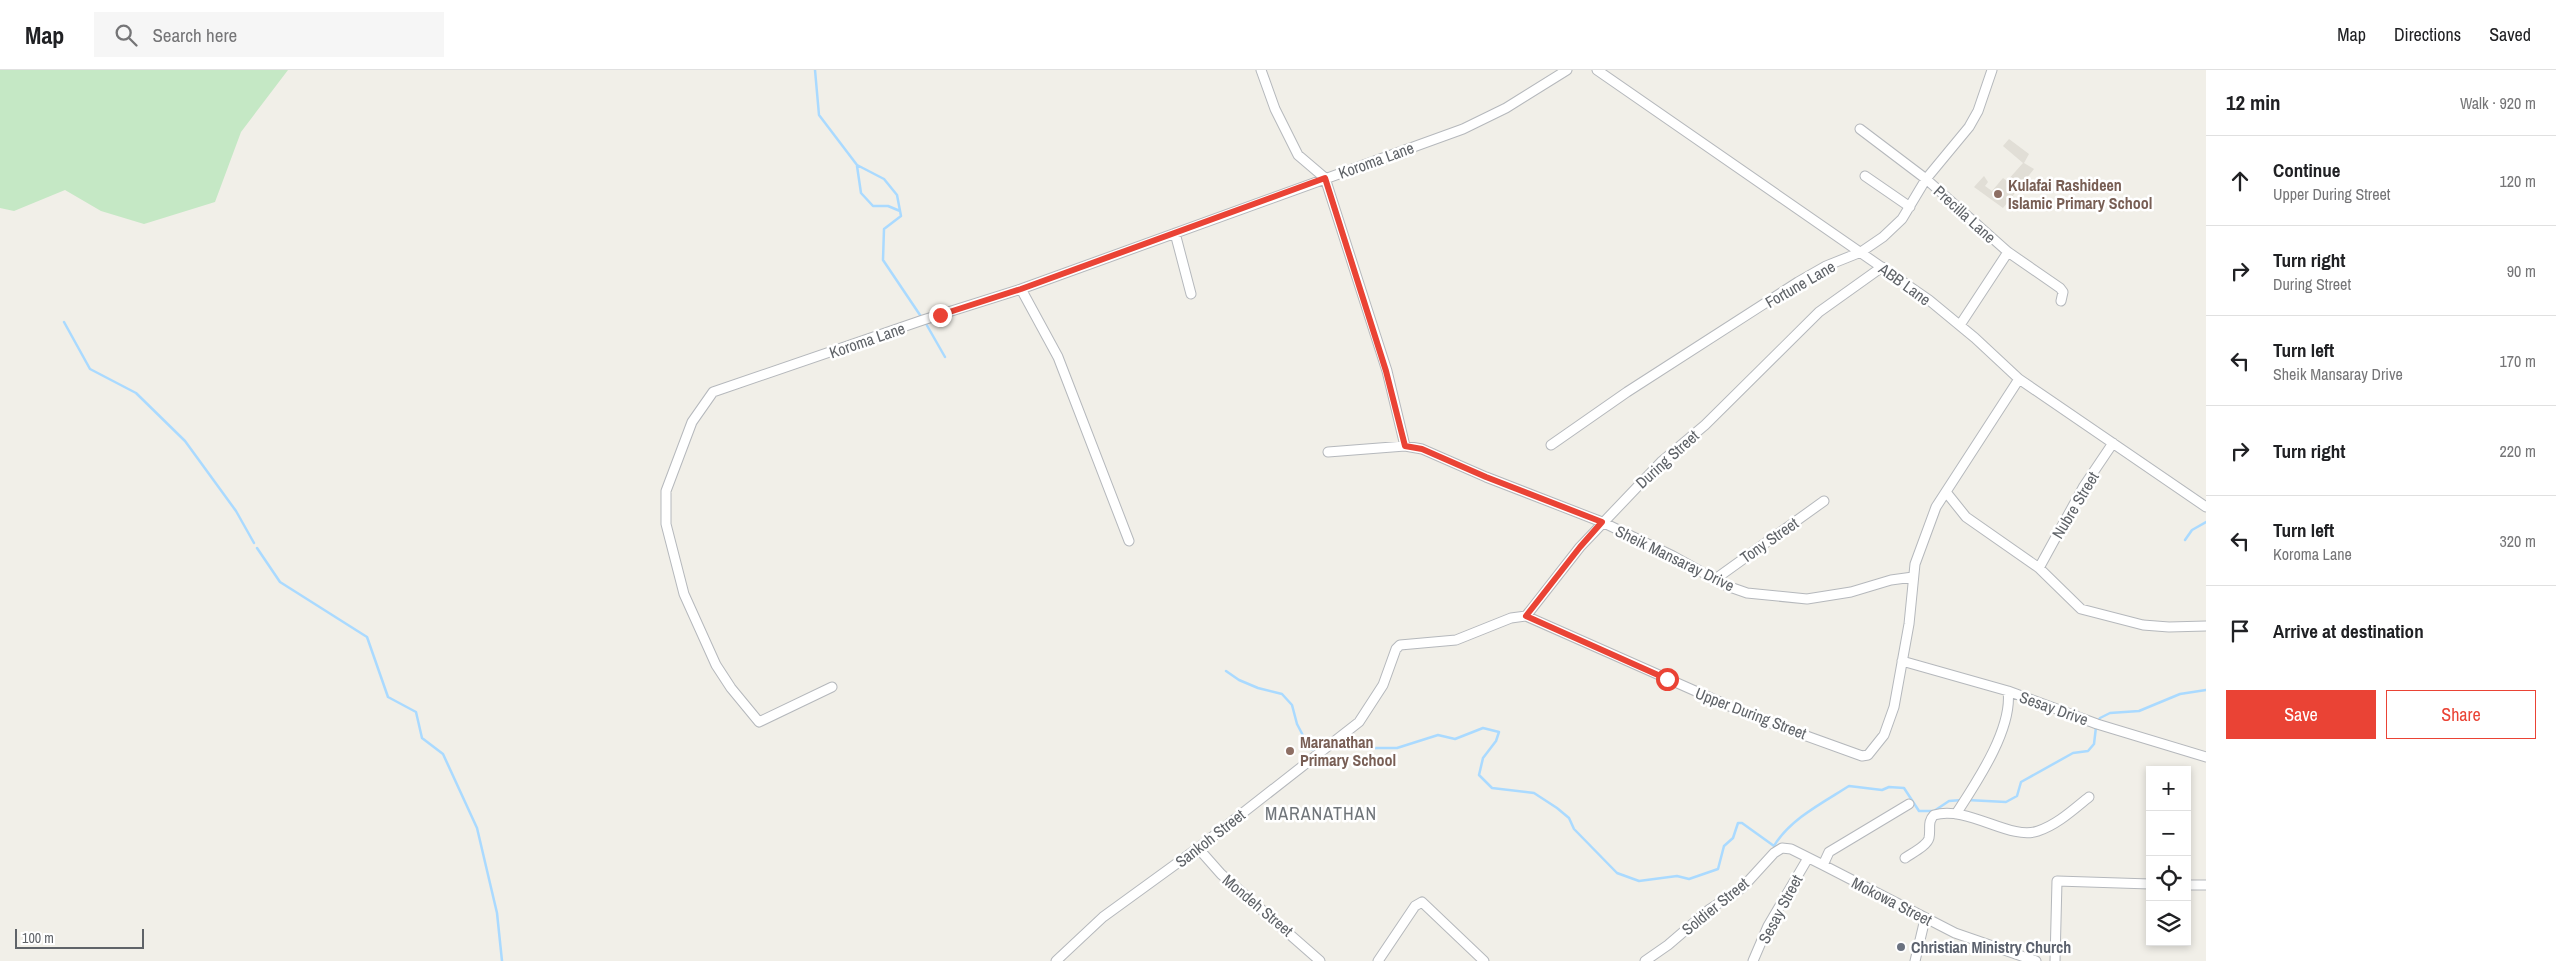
<!DOCTYPE html>
<html lang="en">
<head>
<meta charset="utf-8">
<style>
  body { margin:0; font-family:"Archivo Narrow",sans-serif; background:#f6f6f6; color:#202124 }
  .controls { position:absolute; right:15px; bottom:15px; display:grid; overflow:hidden; border-radius:0px; box-shadow:0 2px 8px #0003 }
  .controls button { width:45px; height:45px; display:grid; place-items:center; padding:0; border:0; border-bottom:1px solid #e0e0e0; background:#fff; color:#202124; font:25px sans-serif }
  .scale { position:absolute; left:15px; bottom:12px; width:129px; box-sizing:border-box; padding-left:5px; border:2px solid #5f6368; border-top:0; font-size:14px; line-height:18px; white-space:nowrap; color:#5f6368; -webkit-text-stroke:4px #fff; paint-order:stroke }
  .stop { position:absolute; width:15px; height:15px; margin:-11px; border:4px solid #ea4335; border-radius:50%; background:#fff }
  .stop.end { background:#ea4335; border-color:#fff; box-shadow:0 1px 5px #0008 }
  .list { margin:0; padding:0; list-style:none }
  h2 { display:flex; justify-content:space-between; align-items:center; height:65px; margin:0; padding:0 20px; font-size:21px }
  h2 small { font-size:16px; font-weight:400; color:#757577 }
  .list li { display:grid; grid-template-columns:32px 1fr auto; gap:15px; align-items:center; box-sizing:border-box; height:90px; padding:0 20px; border-top:1px solid #e0e0e0 }
  .list b { display:block; font-size:19px; white-space:nowrap }
  .list p { margin:0; font-size:16px; white-space:nowrap; color:#757577 }
  .list em { font-size:16px; font-style:normal; color:#757577 }
  .actions { display:flex; gap:10px; padding:15px 20px }
  .actions a { flex:1; padding:11px 0; border:1px solid #ea4335; border-radius:0px; text-align:center; font-size:18px; color:#ea4335 }
  .actions .main { background:#ea4335; color:#fff }
  .icon { flex:none; width:28px; height:28px; fill:none; stroke:currentColor; stroke-width:2; stroke-linecap:round; stroke-linejoin:round }
  .map { position:relative; flex:none; width:2206px; height:891px; overflow:hidden }
  header { display:flex; align-items:center; gap:30px; box-sizing:border-box; height:70px; padding:0 25px; background:#fff; border-bottom:1px solid #e0e0e0 }
  header strong { font-size:24px }
  nav { display:flex; gap:28px; margin-inline-start:auto; font-size:18px }
  .search { width:350px; height:45px; background:#f6f6f6; display:flex; align-items:center; gap:12px; box-sizing:border-box; padding:0 18px; border-radius:0px; color:#757577; font-size:19px }
  main { display:flex }
  aside { flex:1; background:#fff }
  .map>svg:first-child { display:block }
  .education { fill:#e1ded6 }
  .green { fill:#c5e8c5 }
  .lines { fill:none; stroke-linecap:round; stroke-linejoin:round }
  .stream { stroke:#aadaff; stroke-width:2.5 }
  .street-casing { stroke:#b5b8bc; stroke-width:11 }
  .street { stroke:#fff; stroke-width:9 }
  .route { stroke:#ea4335; stroke-width:6 }
  .education-dot { fill:#8d6e63; stroke:#fff; stroke-width:2 }
  .worship-dot { fill:#6b7280; stroke:#fff; stroke-width:2 }
  .labels { text-anchor:middle; dominant-baseline:central; stroke-width:5; stroke-linejoin:round; paint-order:stroke }
  .street-label { font-size:16px; fill:#5f6368; stroke:#fff }
  .education-label { font-size:16px; font-weight:bold; fill:#785e54; stroke:#fff; text-anchor:start }
  .worship-label { font-size:16px; font-weight:bold; fill:#5b616d; stroke:#fff; text-anchor:start }
  .neighbourhood-label { font-size:18px; letter-spacing:1px; fill:#70757a; stroke:#fff }
</style>
</head>
<body>
<header>
<strong>Map</strong>
<div class="search"><svg class="icon" aria-label="search" viewBox="0 0 24 24"><circle cx="10" cy="10" r="6"/><path d="M15 15l6 6"/></svg>Search here</div>
<nav><a>Map</a><a>Directions</a><a>Saved</a></nav>
</header>
<main>
<div class="map">
<svg width="2206" height="891" viewBox="0 0 2206 891">
  <rect width="100%" height="100%" fill="#f1efe8"/>
  <path class="education" d="M2009,69l20,15 -5,9 10,6 -31,39 -29,-21 10,-11 4,6 -3,4 7,5 11,-13 4,3 16,-18 -20,-17z"/>
  <path class="green" d="M0,0h288l-47,62 -26,70 -71,22 -43,-13 -36,-21 -51,21 -14,-3z"/>
  <g class="lines">
    <path class="stream" d="M815,0l4,45 38,50 27,14 13,16 4,21 -17,13 -1,31 39,58
      M857,96l4,27 12,13h15l12,5
      M64,252l26,47 46,24 49,48 51,70 18,32
      M925,252l20,35
      M2185,470l7,-10 14,-8
      M257,478l23,34 87,55 21,60 28,15 6,26 21,16 34,74 20,85 5,48
      M1226,601l13,9 19,8 24,6 10,11 5,19 13,25 9,1
      M2098,652l2,-4 10,-5 29,-2 41,-17 26,-4
      M1332,678h65l41,-13 17,4 28,-11 16,4 -3,9 -13,17 -4,17 13,13 42,5 23,15 12,10 5,11 43,44 22,8 38,-5 12,3 29,-10 6,-23 9,-8 5,-15h4l32,23c16,-27 50,-44 75,-60l33,4 7,-3 15,1 15,23h15l15,-10 13,-1
      M1967,730l39,2 11,-6 4,-14 52,-29 15,-2 6,-7 2,-17"/>
    <g class="street-casing">
      <path id="street" d="M1261,0l14,39 23,46 27,23 62,193 18,75
        M1597,0l332,230 46,38 44,41 187,128
        M1860,59l66,50 82,73 52,36 3,4 -2,9
        M1865,106l45,31
        M1175,163l16,61
        M1021,219l37,68 71,184
        M1960,255l48,-73
        M1551,375l76,-53 171,-110 28,-16 35,-14 22,-15 19,-18 24,-40 43,-52 9,-16 14,-41
        M1328,382l77,-6 17,3 64,28 116,45 71,34 54,30 20,7 60,6 44,-7 40,-12 22,-3
        M1946,422l20,25 73,51 42,41 62,16 26,2 37,-1
        M2039,498l45,-82 29,-43
        M1714,510l110,-79
        M1526,546l228,101 108,39 6,-1 16,-20 10,-28 15,-83 6,-60 21,-57 83,-128
        M1526,546l54,-69 81,-85 44,-37 114,-113 63,-45
        M1902,591l106,30 89,33 109,33
        M832,617l-73,35 -28,-34 -15,-23 -32,-71 -18,-70v-33l26,-69 21,-30 210,-72 98,-31 442,-160 43,-21 61,-38
        M1956,744c20,-31 57,-85 52,-123
        M1198,778l23,26 99,87
        M1905,788c7,-5 22,-12 24,-20 2,-9 -2,-16 5,-23 34,-10 76,26 104,16 19,-6 36,-22 51,-34
        M1823,795l6,-13 80,-48
        M2187,815h19
        M1056,891l47,-44 95,-69 161,-126 24,-37 13,-36 4,-4 56,-5 55,-22 15,-2
        M1378,891l37,-55 7,-4 62,59
        M1645,891l23,-16 42,-36 32,-21 32,-35 8,-5 9,1 32,16 132,68 81,28
        M1753,891l15,-35 40,-68
        M1915,891l10,-42
        M2055,891l2,-80 93,3"/>
    </g>
    <use href="#street" class="street"/>
  </g>
  <g class="lines">
    <path class="route" d="M940,245l81,-26 304,-111 61,193 19,75 17,3 64,28 116,45 -22,25 -54,69 141,63"/>
  </g>
  <g class="education-dot">
    <circle cx="1998" cy="124" r="5"/>
    <circle cx="1290" cy="681" r="5"/>
  </g>
  <circle class="worship-dot" cx="1901" cy="877" r="5"/>
  <g class="labels">
    <g class="street-label">
      <text transform="translate(1376 90) rotate(-20)">Koroma Lane</text>
      <text transform="translate(1965 144) rotate(42)">Precilla Lane</text>
      <text transform="translate(1800 214) rotate(-30)">Fortune Lane</text>
      <text transform="translate(1905 214) rotate(36)">ABB Lane</text>
      <text transform="translate(867 270) rotate(-19)">Koroma Lane</text>
      <text transform="translate(1667 389) rotate(-42)">During Street</text>
      <text transform="translate(2075 435) rotate(-59)">Nubre Street</text>
      <text transform="translate(1769 470) rotate(-35)">Tony Street</text>
      <text transform="translate(1675 488) rotate(26)">Sheik Mansaray Drive</text>
      <text transform="translate(2054 638) rotate(20)">Sesay Drive</text>
      <text transform="translate(1751 643) rotate(21)">Upper During Street</text>
      <text transform="translate(1210 768) rotate(-38)">Sankoh Street</text>
      <text transform="translate(1892 831) rotate(27)">Mokowa Street</text>
      <text transform="translate(1258 835) rotate(40)">Mondeh Street</text>
      <text transform="translate(1715 836) rotate(-39)">Soldier Street</text>
      <text transform="translate(1780 839) rotate(-62)">Sesay Street</text>
    </g>
    <g class="education-label">
      <text x="2008" y="115">Kulafai Rashideen<tspan x="2008" dy="18">Islamic Primary School</tspan></text>
      <text x="1300" y="672">Maranathan<tspan x="1300" dy="18">Primary School</tspan></text>
    </g>
    <g class="worship-label">
      <text x="1911" y="877">Christian Ministry Church</text>
    </g>
    <g class="neighbourhood-label">
      <text x="1321" y="743">MARANATHAN</text>
    </g>
  </g>
</svg>
<div class="controls">
<button>+</button>
<button>−</button>
<button><svg class="icon" aria-label="locate" viewBox="0 0 24 24"><circle cx="12" cy="12" r="6"/><path d="M12 2v4M12 18v4M2 12h4M18 12h4"/></svg></button>
<button><svg class="icon" aria-label="layers" viewBox="0 0 24 24"><path d="M12 4l9 5-9 5-9-5zM3 14l9 5 9-5"/></svg></button>
</div>
<div class="scale">100 m</div>
<div class="stop" style="left:1667px;top:609px"></div>
<div class="stop end" style="left:940px;top:245px"></div>
</div>
<aside>
<h2>12 min<small>Walk · 920 m</small></h2>
<ul class="list">
<li><svg class="icon" aria-label="ahead" viewBox="0 0 24 24"><path d="M12 20V5M6 11l6-6 6 6"/></svg><div><b>Continue</b><p>Upper During Street</p></div><em>120 m</em></li>
<li><svg class="icon" aria-label="right" viewBox="0 0 24 24"><path d="M7 20v-9h11M14 6l5 5-5 5"/></svg><div><b>Turn right</b><p>During Street</p></div><em>90 m</em></li>
<li><svg class="icon" aria-label="left" viewBox="0 0 24 24"><path d="M17 20v-9H6M10 6l-5 5 5 5"/></svg><div><b>Turn left</b><p>Sheik Mansaray Drive</p></div><em>170 m</em></li>
<li><svg class="icon" aria-label="right" viewBox="0 0 24 24"><path d="M7 20v-9h11M14 6l5 5-5 5"/></svg><div><b>Turn right</b></div><em>220 m</em></li>
<li><svg class="icon" aria-label="left" viewBox="0 0 24 24"><path d="M17 20v-9H6M10 6l-5 5 5 5"/></svg><div><b>Turn left</b><p>Koroma Lane</p></div><em>320 m</em></li>
<li><svg class="icon" aria-label="arrive" viewBox="0 0 24 24"><path d="M6 21V4h12l-3 4 3 4H6"/></svg><div><b>Arrive at destination</b></div></li>
</ul>
<div class="actions"><a class="main">Save</a><a>Share</a></div>
</aside>
</main>
</body>
</html>
